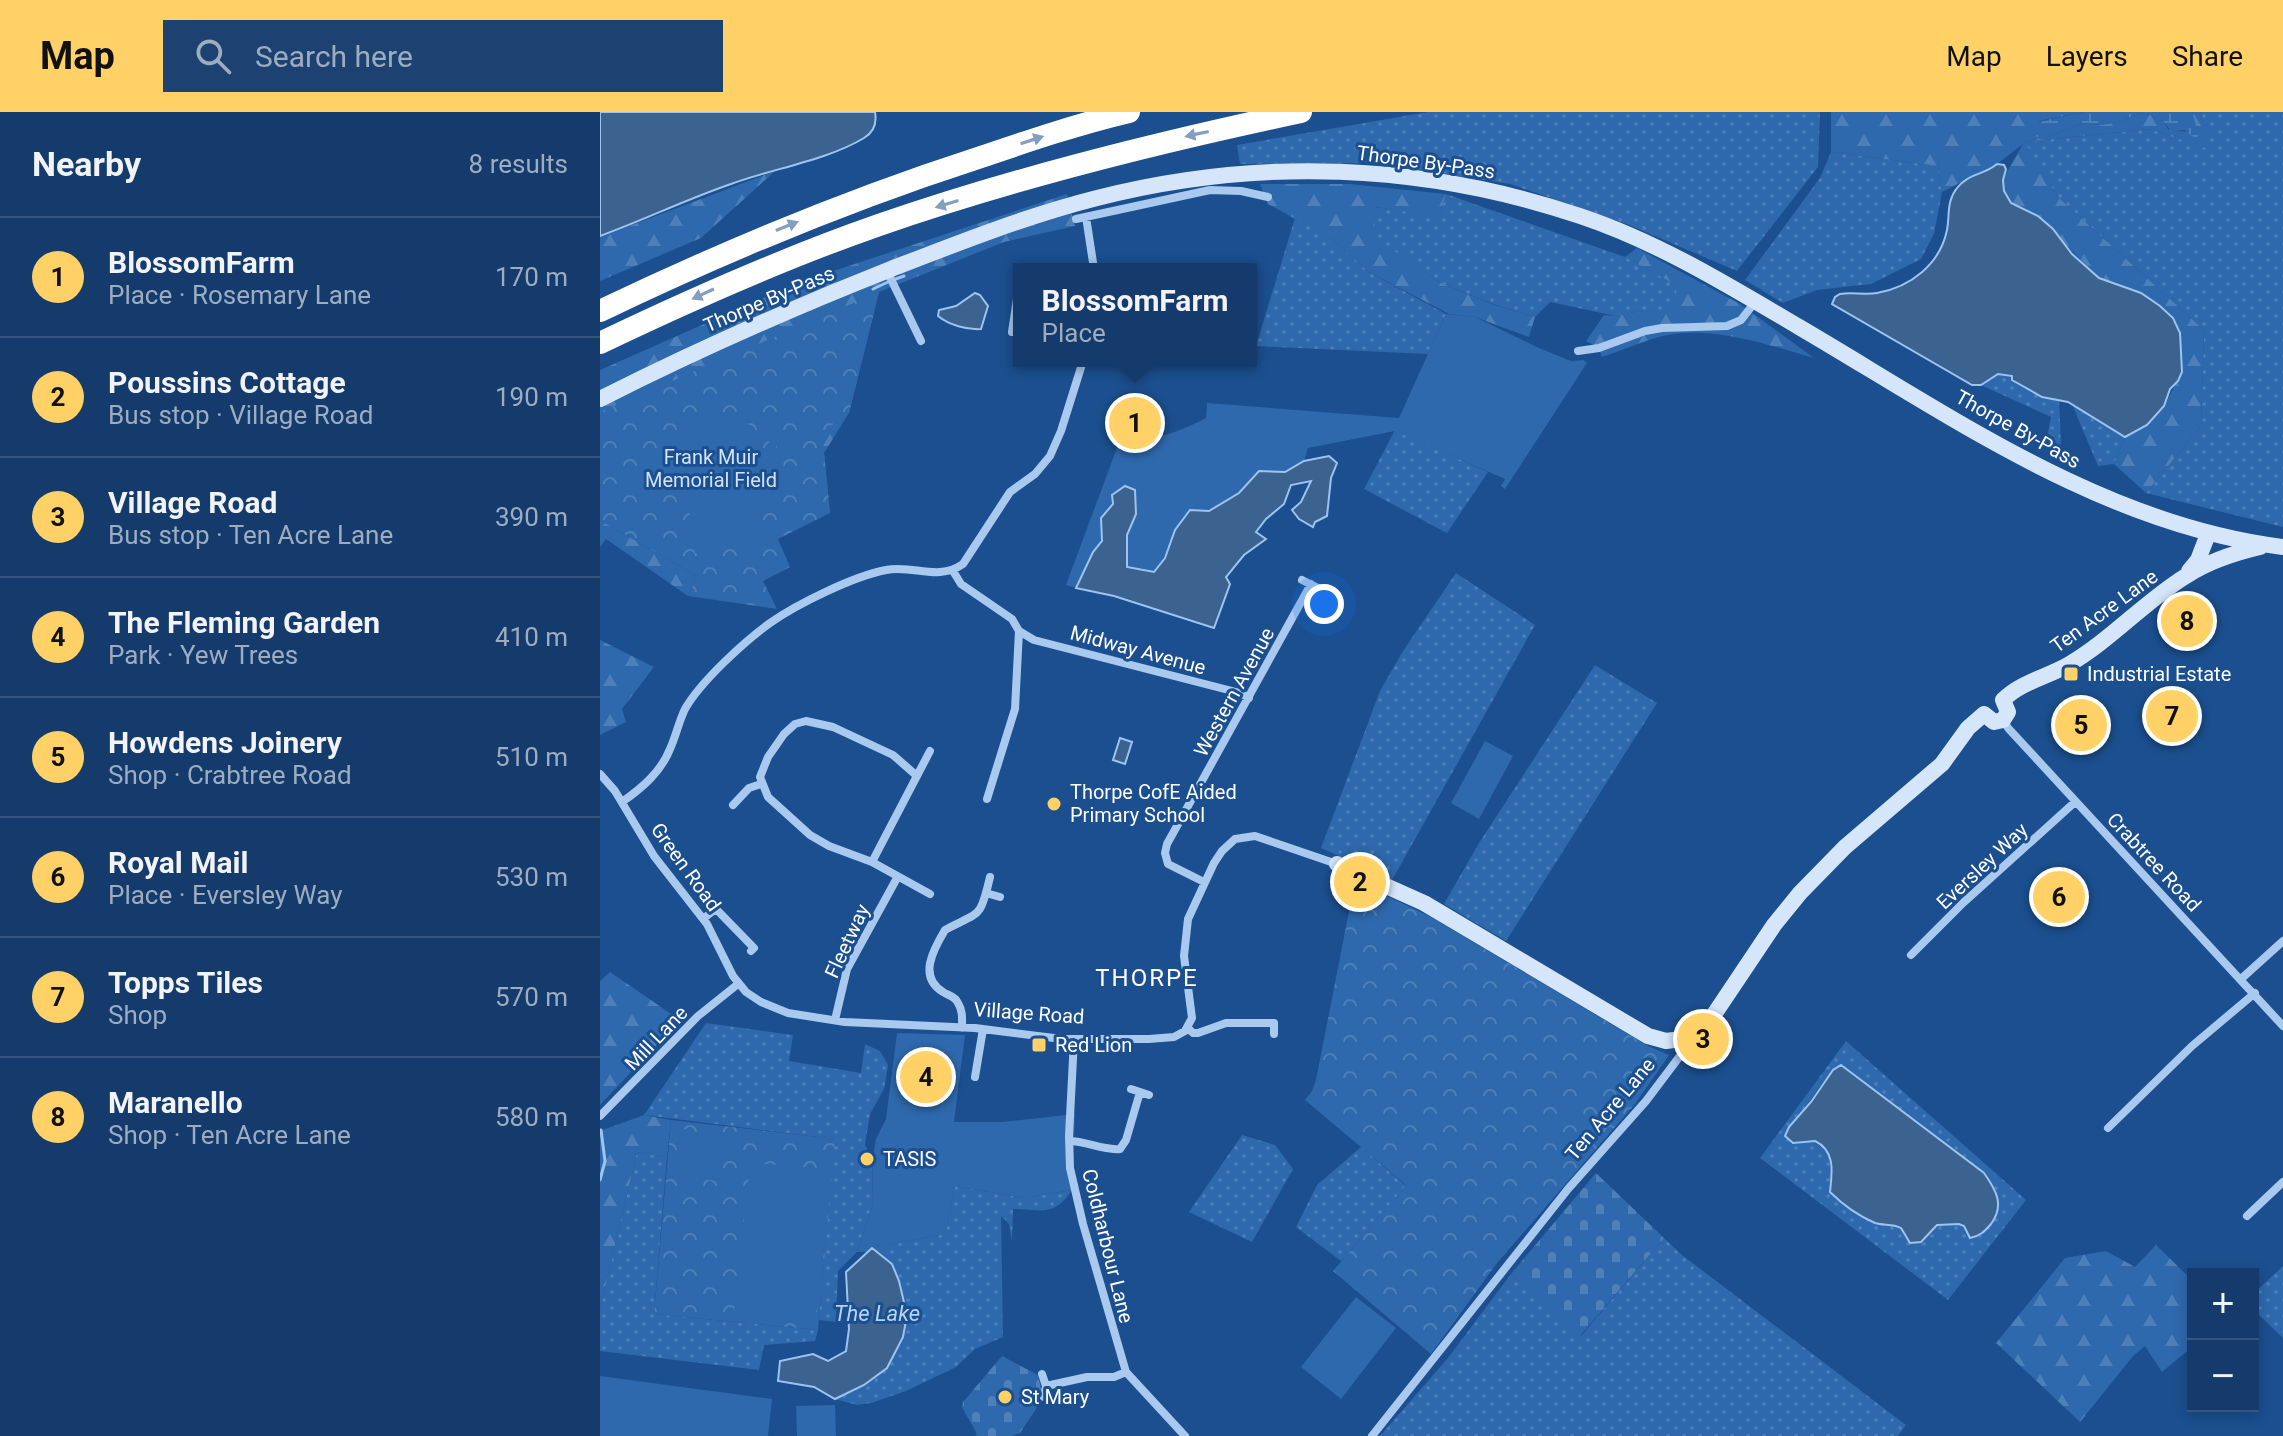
<!DOCTYPE html>
<html lang="en">
<head>
<meta charset="utf-8">
<style>
  body { margin:0; font-family:Roboto,sans-serif; background:#1d4271; color:#f1f3f6 }
  .controls { position:absolute; right:24px; bottom:24px; display:grid; overflow:hidden; border-radius:0px; box-shadow:0 4px 12px #0003 }
  .controls button { width:72px; height:72px; display:grid; place-items:center; padding:0; border:0; border-bottom:2px solid #33557e; background:#143b6b; color:#f1f3f6; font:40px sans-serif }
  .you { position:absolute; left:724px; top:492px; width:28px; height:28px; margin:-20px; border:6px solid #fff; border-radius:50%; background:#1a73e8; box-shadow:0 0 0 12px #1a73e833 }
  .badge { display:grid; place-items:center; width:52px; height:52px; border-radius:50%; background:#ffd166; color:#111; font-size:26px; font-weight:700 }
  .pin { position:absolute; translate:-50% -50%; border:4px solid #fff; box-shadow:0 2px 8px #0006 }
  .popup { position:absolute; left:413px; top:151px; width:244px; height:104px; box-sizing:border-box; display:grid; place-content:center; border-radius:0px; background:#143b6b; filter:drop-shadow(0 2px 6px #0005); font-size:26px; white-space:nowrap; color:#9dadc1 }
  .popup b { font-size:30px; color:#f1f3f6 }
  .popup::after { content:''; position:absolute; left:50%; top:100%; margin-left:-16px; border:16px solid transparent; border-top-color:#143b6b }
  .list { margin:0; padding:0; list-style:none }
  h2 { display:flex; justify-content:space-between; align-items:center; height:104px; margin:0; padding:0 32px; font-size:34px }
  h2 small { font-size:26px; font-weight:400; color:#9dadc1 }
  .list li { display:grid; grid-template-columns:52px 1fr auto; gap:24px; align-items:center; box-sizing:border-box; height:120px; padding:0 32px; border-top:2px solid #33557e }
  .list b { display:block; font-size:30px; white-space:nowrap }
  .list p { margin:0; font-size:26px; white-space:nowrap; color:#9dadc1 }
  .list em { font-size:26px; font-style:normal; color:#9dadc1 }
  .icon { flex:none; width:44px; height:44px; fill:none; stroke:currentColor; stroke-width:2; stroke-linecap:round; stroke-linejoin:round }
  .map { position:relative; flex:none; width:1683px; height:1324px; overflow:hidden }
  header { display:flex; align-items:center; gap:48px; box-sizing:border-box; height:112px; padding:0 40px; background:#ffd166; color:#111 }
  header strong { font-size:38px }
  nav { display:flex; gap:44px; margin-inline-start:auto; font-size:28px }
  .search { width:560px; height:72px; background:#1d4271; display:flex; align-items:center; gap:20px; box-sizing:border-box; padding:0 28px; border-radius:0px; color:#9dadc1; font-size:30px }
  main { display:flex }
  aside { flex:1; background:#143b6b }
  .map>svg:first-child { display:block }
  .grass { fill:url(#grass-dots); fill-rule:evenodd }
  .forest { fill:url(#forest-firs) }
  .wetland { fill:url(#wetland-marsh) }
  .cemetery { fill:url(#cemetery-stones) }
  .park { fill:url(#park-crowns) }
  .garden { fill:#2e69ad }
  .water { fill:#3c6290; stroke:#9cc4f0; stroke-width:2 }
  .lines { fill:none; stroke-linecap:round; stroke-linejoin:round }
  .stream { stroke:#9cc4f0; stroke-width:3 }
  .street { stroke:#a9c9ee; stroke-width:8 }
  .secondary { stroke:#d6e6fa; stroke-width:16 }
  .highway { stroke:#fff; stroke-width:22 }
  .oneway { fill:#829ec1 }
  .poi-dot { fill:#ffd166; stroke:#1b4f8f; stroke-width:3 }
  .labels { text-anchor:middle; dominant-baseline:central; stroke-width:6; stroke-linejoin:round; paint-order:stroke }
  .street-label { font-size:20px; fill:#fff; stroke:#1b4f8f }
  .park-label { font-size:20px; fill:#cfe3fa; stroke:#1b4f8f }
  .poi-label { font-size:20px; fill:#fff; stroke:#1b4f8f; text-anchor:start }
  .water-label { font-size:22px; font-style:italic; fill:#b5d3f5; stroke:#1b4f8f }
  .quarter-label { font-size:24px; letter-spacing:2px; fill:#fff; stroke:#1b4f8f }
</style>
</head>
<body>
<header>
<strong>Map</strong>
<div class="search"><svg class="icon" aria-label="search" viewBox="0 0 24 24"><circle cx="10" cy="10" r="6"/><path d="M15 15l6 6"/></svg>Search here</div>
<nav><a>Map</a><a>Layers</a><a>Share</a></nav>
</header>
<main>
<aside>
<h2>Nearby<small>8 results</small></h2>
<ul class="list">
<li><span class="badge">1</span><div><b>BlossomFarm</b><p>Place · Rosemary Lane</p></div><em>170 m</em></li>
<li><span class="badge">2</span><div><b>Poussins Cottage</b><p>Bus stop · Village Road</p></div><em>190 m</em></li>
<li><span class="badge">3</span><div><b>Village Road</b><p>Bus stop · Ten Acre Lane</p></div><em>390 m</em></li>
<li><span class="badge">4</span><div><b>The Fleming Garden</b><p>Park · Yew Trees</p></div><em>410 m</em></li>
<li><span class="badge">5</span><div><b>Howdens Joinery</b><p>Shop · Crabtree Road</p></div><em>510 m</em></li>
<li><span class="badge">6</span><div><b>Royal Mail</b><p>Place · Eversley Way</p></div><em>530 m</em></li>
<li><span class="badge">7</span><div><b>Topps Tiles</b><p>Shop</p></div><em>570 m</em></li>
<li><span class="badge">8</span><div><b>Maranello</b><p>Shop · Ten Acre Lane</p></div><em>580 m</em></li>
</ul>
</aside>
<div class="map">
<svg width="1683" height="1324" viewBox="0 0 1683 1324">
  <defs>
    <pattern id="grass-dots" width="8" height="8" patternUnits="userSpaceOnUse" patternTransform="scale(2)"><rect width="8" height="8" fill="#2e69ad"/><path d="M2 2h.1M6 6h.1" fill="none" stroke="#4d80b9" stroke-width="1.8" stroke-linecap="round"/></pattern>
    <pattern id="forest-firs" width="22" height="20" patternUnits="userSpaceOnUse" patternTransform="scale(2)"><rect width="22" height="20" fill="#2e69ad"/><path d="M5 1l3.5 6h-7zM16 11l3.5 6h-7z" fill="#4d80b9"/></pattern>
    <pattern id="wetland-marsh" width="20" height="14" patternUnits="userSpaceOnUse" patternTransform="scale(2)"><rect width="20" height="14" fill="#2e69ad"/><path d="M1 5h8M5 5V1M11 12h8M15 12V8" fill="none" stroke="#4d80b9"/></pattern>
    <pattern id="cemetery-stones" width="16" height="16" patternUnits="userSpaceOnUse" patternTransform="scale(2)"><rect width="16" height="16" fill="#2e69ad"/><path d="M2 7V4a2 2 0 0 1 4 0v3zM10 15v-3a2 2 0 0 1 4 0v3z" fill="#4d80b9"/></pattern>
    <pattern id="park-crowns" width="20" height="18" patternUnits="userSpaceOnUse" patternTransform="scale(2)"><rect width="20" height="18" fill="#2e69ad"/><path d="M2 6a3 3 0 1 1 6 0M12 15a3 3 0 1 1 6 0" fill="none" stroke="#4d80b9"/></pattern>
  </defs>
  <rect width="100%" height="100%" fill="#1b4f8f"/>
  <path class="grass" d="M828,0h392l-2,55 -81,104 -108,-46 -119,-41 -136,-21 -134,1 -3,-19z
    M1600,0h83v415l-137,-34 55,-67 3,-96 -146,-133 -34,-55 126,-13 60,20z
    M1231,40l107,14 4,26 -8,42 -13,25 -50,25 -54,6 -34,13 -38,-23 75,-102z
    M846,82l179,63 54,29 -8,26 -27,-2 -28,6 -66,-14 -15,15 -39,-12 -53,-21 -70,-47 2,-30 64,9z
    M695,106l38,22 36,32 77,42 -18,40 -172,-8z
    M1398,262c24,4 37,22 61,24l2,49 -14,-10 4,-20 -70,-32z
    M1472,292l53,33 -11,27 -16,2z
    M795,318l93,42 -41,61 -83,-44z
    M856,461l79,52 -143,255 -71,-32 59,-157 23,-40z
    M995,553l62,38 -151,238 -62,-37 35,-61z
    M106,911l87,12 -4,26 72,12 4,-29 15,7 8,14 -4,24 -14,25 -5,30 7,18 1,41 -16,49 -19,19 -2,51 -17,-2 15,-181 -190,-24z
    M1246,929l180,159 -78,100 -188,-142zM1241,953l143,108 13,41 -15,20 -15,1 -3,-9 -11,-3 -16,2 -16,17 -16,-6 -4,-8 -11,-5 -10,1 -39,-21 -11,-11c4,-52 -5,-39 -41,-65 18,-17 32,-50 52,-62z
    M642,1023l33,10 18,24 -41,73 -63,-30z
    M761,1035l45,39 -65,75 -45,-34 21,-42z
    M37,1040l30,5 -13,157 164,16 -3,11 -51,4 -5,25 -159,-19v-42z
    M355,1074l69,12 48,-8c-18,28 -32,19 -59,19l-1,33 -3,-18 -8,-8 2,121 -28,12 -19,18 -50,24 -35,12 -14,2 -22,-6 29,-14 28,-121 -20,-16 73,-14z
    M1064,1126l18,17 224,170 -8,11h-518l68,-78 63,-84 70,62z
    M1683,1154v72l-30,-29v-15z"/>
  <path class="forest" d="M1231,0h253l-45,9 7,17 36,-15 19,2 21,-4 18,-8 11,2 12,6 5,8 20,3 4,-20h8l11,38 -61,-21 -125,13 33,55 146,133 -3,96 -55,67 -32,-29 11,-27 22,-12 17,-19 18,-34 -60,-87 -23,-7 -61,-61 -27,-14 -7,-12 -2,-11 21,-36 -26,20 -55,28 -4,-26 -107,-14z
    M175,59l-74,67 -101,43v-44z
    M660,72h89l97,10 -7,23 -63,-10 -2,30 69,47 52,21 40,12 -6,20 -54,-20 -26,-3 -80,-42 -36,-32 -65,-36z
    M467,82l8,32 -71,16 -125,50 -30,121 -25,40 6,60 -230,-49v-94l197,-87z
    M1037,136l103,56 74,54c-46,-13 -98,-32 -147,-23 -22,5 -43,15 -65,22l-3,-9 -13,-7 18,-26 12,1 28,-6 27,1 7,-25 -53,-29z
    M0,408l97,56 -9,20 -82,-57 -6,8z
    M0,528l54,27 -32,42 4,13 -26,13z
    M10,860l70,48 -80,85v-124z
    M44,1003l27,5 -4,37 -30,-5 -37,157v-178z
    M1556,1133l37,36v77l-6,-7 -25,21 -17,-26 -12,10 -53,66 -84,-79 69,-85 41,-7 29,16z"/>
  <path class="wetland" d="M1484,0h108l7,24 -4,2 -11,-8 -13,1 -8,-10 -12,-6 -11,-2 -18,8 -21,4 -19,-2 -41,17 -5,-3 1,-15z"/>
  <path class="cemetery" d="M996,1061l68,65 -84,98 -69,-62z
    M402,1244l36,19 3,14 -3,17 -18,27 -8,3h-37l2,-2 -15,-27 1,-5z"/>
  <path class="park" d="M279,180l-30,121 -27,19 8,81 -52,26 12,28 -27,14 14,28 -89,-13 9,-20 -97,-56v-108z
    M755,769l76,36 217,129 21,9 -34,49 -138,159 -66,91 -98,-83 73,-86 -101,-85 7,-9 4,-11z
    M71,1008l164,19 -17,191 -164,-16z"/>
  <path class="garden" d="M846,202l29,3 64,31 32,13 12,-1 4,3 -82,126 -4,-3 4,-7 -110,-48 -87,17 -4,13 -19,11 -26,-1 -20,22 -30,19 -19,-2c-15,20 -21,43 -36,62l-27,-5v-32l9,-21 -1,-24 -22,14 -12,14 1,23 -9,11 -17,36 -10,-3 55,-148c30,7 59,-6 85,-19l1,-15 192,15z
    M147,299l18,133 -70,9 -18,-133z
    M176,300h3l3,4 -7,37 -3,2 -3,-2 -1,-5z
    M885,629l28,15 -34,63 -28,-16z
    M297,921l68,2 -11,87h48l73,-8 -3,76 -48,8 -69,-12 -10,48 -72,14 -2,4h-14l16,-49 -1,-41 4,-23 10,-20z
    M84,1017l6,2 4,8 29,2 -2,40 -40,-3 2,-33 -7,-9z
    M150,1051l82,6 -17,152 -81,-7z
    M756,1185l40,31 -55,71 -40,-32z
    M0,1264l172,23 -4,37h-168z
    M235,1293l1,31h-39l-1,-30z"/>
  <path class="water" d="M0,0h275c2,11 -1,20 -11,26 -36,22 -93,31 -133,46 -44,15 -87,36 -131,52z
    M1397,52l7,1 2,4 -3,11 1,11 7,12 27,13 15,13 19,25 27,24 42,15 19,13 13,12 7,15 2,39 -4,9 -8,8 -6,17 -17,19 -22,12 -57,-35 -26,-5 -30,-17v-4l-14,-2 -17,11h-9l-140,-81 3,-7 5,-3c12,-2 25,1 37,-1 34,-6 63,-29 70,-63 3,-15 -1,-28 10,-42 12,-15 27,-13 40,-24z
    M375,181l5,2 8,11 -7,23c-14,1 -32,-4 -43,-13l1,-6 17,-4z
    M729,344l8,7 -6,15 -4,38 -12,6 -2,5 -14,-8 -7,-9 9,-8 10,-21 -20,4 -7,19 -18,15 -10,13 10,7 -22,16 -18,22 4,7 -16,44 -100,-32 -38,-8 17,-36 9,-11 -1,-23 12,-14 -1,-9 13,-9 10,4 1,24 -9,21v32l27,5 11,-14 10,-28 15,-20 19,1 30,-18 20,-22 26,1 19,-11z
    M520,626l12,4 -7,22 -12,-4z
    M1241,953l143,108c12,17 21,32 7,51 -7,8 -11,12 -21,14l-6,-12 -5,-2 -22,1 -16,17 -11,1 -9,-15c-9,-5 -17,-2 -26,-5 -16,-7 -33,-19 -45,-31 2,-19 6,-41 -15,-51l-22,2 -8,-7 4,-9 22,-25 22,-32z
    M272,1136l20,16 7,17 8,34 -4,22 -16,31 -23,17 -29,14 -21,-12 -36,-6 2,-20 33,-7 15,7 18,-10 3,-22 -3,-57z"/>
  <g class="lines">
    <path class="stream" d="M293,168l11,-4
      M273,177l15,-7
      M0,1068l5,-19 -4,-31"/>
    <path class="street" d="M486,105l8,52
      M476,107l134,-29 31,1 27,6
      M287,159l34,70
      M412,220l7,-47
      M978,239l21,-3 46,-17 17,-3 65,-2 14,-6 14,-18
      M353,459l8,13 51,35 7,12 -4,78 -28,90
      M702,468l18,9
      M419,519l15,9 206,53 9,5
      M1403,608l5,8 275,298
      M0,662l15,17 39,65 53,68 26,52 13,16 15,10 27,11 57,9 130,6 87,11h87l25,-2 11,-6 7,-13 -8,-62 4,-37 26,-56 8,-12 13,-12 20,-3 82,28
      M317,664l-24,-21 -60,-28 -27,-6 -11,3 -11,10 -16,23 -8,20 8,20 42,38 19,11 43,16 58,32
      M22,690c20,-14 39,-30 48,-53 6,-13 9,-28 15,-40 16,-28 60,-68 85,-86 27,-19 84,-47 116,-53 27,-6 51,12 77,-6l47,-72 25,-18 15,-18 11,-25 22,-70
      M133,693l16,-17 12,-4
      M272,750l58,-111
      M604,770l-36,-18 -3,-11 2,-9 144,-260
      M386,781l14,4
      M103,807l10,-8h5l36,37 -3,3
      M1311,843l52,-52 112,-101
      M1641,867l42,-38
      M235,908l12,-51 50,-91
      M362,916c0,-9 1,-17 -4,-25 -3,-7 -9,-7 -15,-11 -25,-15 -10,-42 2,-62 35,-19 35,-10 45,-53
      M588,916l5,5h5l28,-10h48v11
      M474,927l-5,97 1,32 13,56 43,148 59,64
      M375,965l8,-48
      M531,977l18,6
      M0,1004l98,-100 40,-32
      M1508,1016l84,-82 63,-53
      M469,1029c18,0 34,10 51,8l6,-9 14,-48
      M1647,1104l36,-34
      M442,1262l4,12 -2,11
      M446,1274l41,-9h27l12,-5
      M772,1324l196,-247 78,-88 43,-57 1,-5"/>
    <path class="secondary" d="M0,287c95,-48 192,-91 291,-130 67,-26 135,-53 206,-71 160,-41 326,-35 483,18 78,26 148,69 219,111 152,89 305,198 484,220
      M1589,459l9,-11 10,-26
      M1403,588c18,-18 44,-23 65,-35 43,-25 76,-63 118,-89 23,-15 48,-23 74,-29
      M1384,602l10,8 9,-2 5,-8 -5,-12
      M737,752l87,39 224,133 18,5 24,-3 17,-13 67,-100 26,-32 45,-46 97,-83 26,-36 16,-14"/>
    <path class="highway" d="M0,199c123,-59 248,-111 378,-153 50,-17 100,-34 151,-46
      M0,231c92,-44 184,-85 279,-118 138,-48 280,-83 422,-113"/>
  </g>
  <defs><path id="oneway-solid" d="M-6-.8H1V-3.2L6.5 0L1 3.2V.8H-6Z" transform="scale(2)"/></defs>
  <g class="oneway">
    <use href="#oneway-solid" transform="translate(597 22) rotate(168)"/>
    <use href="#oneway-solid" transform="translate(432 28) rotate(-18)"/>
    <use href="#oneway-solid" transform="translate(347 92) rotate(163)"/>
    <use href="#oneway-solid" transform="translate(187 114) rotate(-22)"/>
    <use href="#oneway-solid" transform="translate(103 182) rotate(155)"/>
  </g>
  <g class="poi-dot">
    <rect x="1463" y="554" width="16" height="16" rx="4"/>
    <circle cx="454" cy="692" r="8"/>
    <rect x="431" y="925" width="16" height="16" rx="4"/>
    <circle cx="267" cy="1047" r="8"/>
    <circle cx="405" cy="1285" r="8"/>
  </g>
  <g class="labels">
    <g class="street-label">
      <text transform="translate(826 50) rotate(8)">Thorpe By-Pass</text>
      <text transform="translate(169 187) rotate(-23)">Thorpe By-Pass</text>
      <text transform="translate(1418 317) rotate(29)">Thorpe By-Pass</text>
      <text transform="translate(1504 499) rotate(-36)">Ten Acre Lane</text>
      <text transform="translate(538 538) rotate(15)">Midway Avenue</text>
      <text transform="translate(634 580) rotate(-61)">Western Avenue</text>
      <text transform="translate(1554 750) rotate(47)">Crabtree Road</text>
      <text transform="translate(1382 754) rotate(-43)">Eversley Way</text>
      <text transform="translate(86 755) rotate(54)">Green Road</text>
      <text transform="translate(247 829) rotate(-65)">Fleetway</text>
      <text transform="translate(429 901) rotate(4)">Village Road</text>
      <text transform="translate(56 926) rotate(-46)">Mill Lane</text>
      <text transform="translate(1010 997) rotate(-50)">Ten Acre Lane</text>
      <text transform="translate(508 1134) rotate(76)">Coldharbour Lane</text>
    </g>
    <g class="park-label">
      <text x="111" y="345">Frank Muir<tspan x="111" dy="23">Memorial Field</tspan></text>
    </g>
    <g class="poi-label">
      <text x="1487" y="562">Industrial Estate</text>
      <text x="470" y="680">Thorpe CofE Aided<tspan x="470" dy="23">Primary School</tspan></text>
      <text x="455" y="933">Red Lion</text>
      <text x="283" y="1047">TASIS</text>
      <text x="421" y="1285">St Mary</text>
    </g>
    <g class="water-label">
      <text x="277" y="1201">The Lake</text>
    </g>
    <g class="quarter-label">
      <text x="547" y="866">THORPE</text>
    </g>
  </g>
</svg>
<div class="controls">
<button>+</button>
<button>−</button>
</div>
<div class="you"></div>
<div class="pin badge" style="left:535px;top:311px">1</div>
<div class="popup"><b>BlossomFarm</b>Place</div>
<div class="pin badge" style="left:760px;top:770px">2</div>
<div class="pin badge" style="left:1103px;top:927px">3</div>
<div class="pin badge" style="left:326px;top:965px">4</div>
<div class="pin badge" style="left:1481px;top:613px">5</div>
<div class="pin badge" style="left:1459px;top:785px">6</div>
<div class="pin badge" style="left:1572px;top:604px">7</div>
<div class="pin badge" style="left:1587px;top:509px">8</div>
</div>
</main>
</body>
</html>
